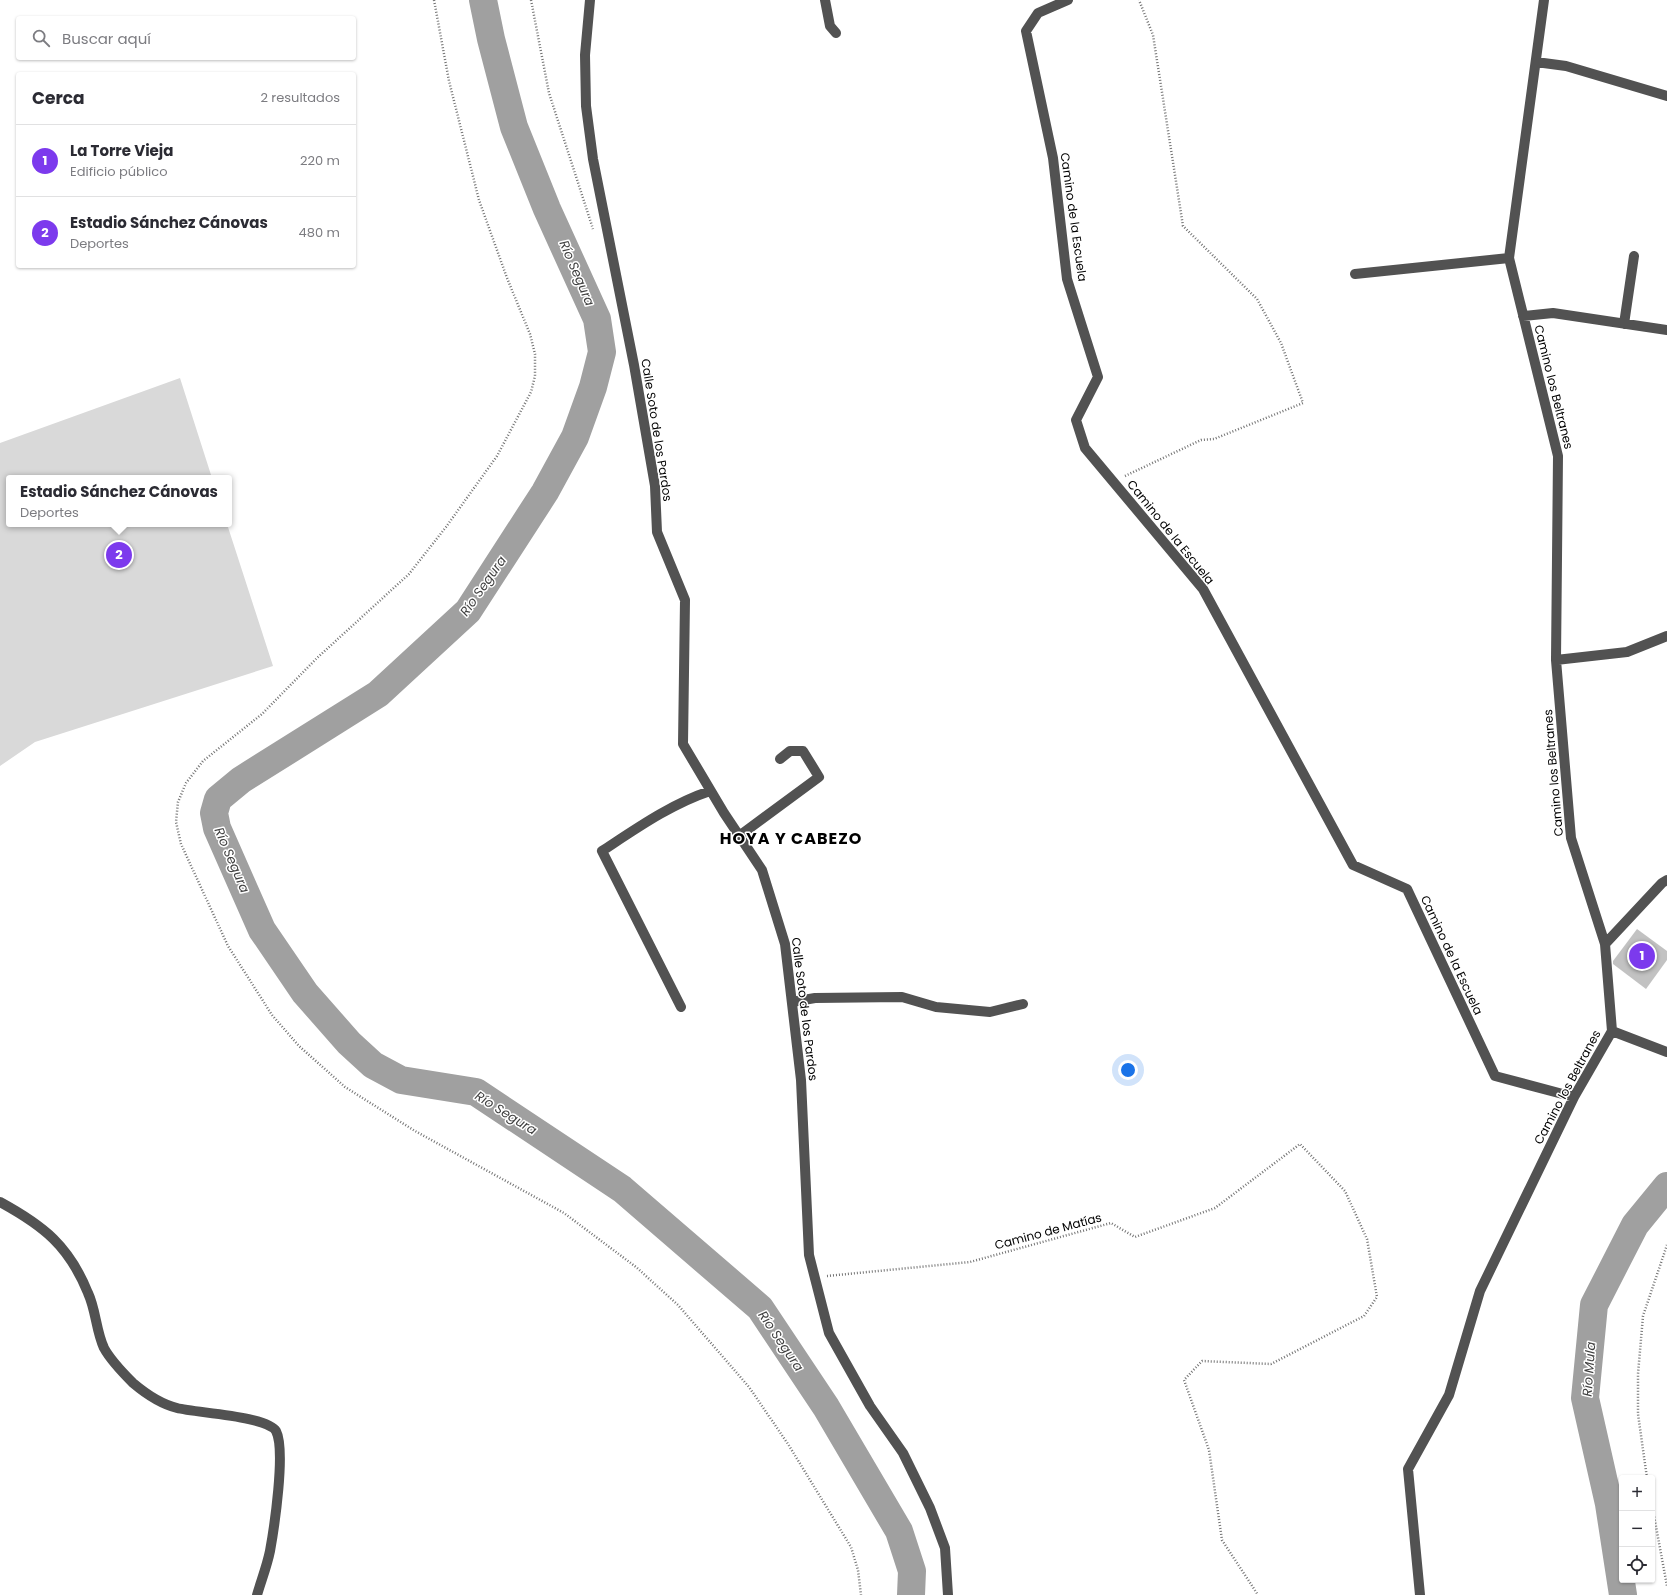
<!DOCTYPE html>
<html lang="es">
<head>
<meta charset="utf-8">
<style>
  body { margin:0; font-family:Poppins,sans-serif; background:#f2f2f3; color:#2b2b33 }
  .controls { position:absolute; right:12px; bottom:12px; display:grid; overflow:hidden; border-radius:4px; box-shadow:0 1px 3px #0004 }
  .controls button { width:36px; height:36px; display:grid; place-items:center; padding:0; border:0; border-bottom:1px solid #e1e1e2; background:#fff; color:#2b2b33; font:20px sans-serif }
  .you { position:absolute; left:1128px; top:1070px; width:14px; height:14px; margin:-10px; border:3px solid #fff; border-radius:50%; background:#1a73e8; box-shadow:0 0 0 6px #1a73e833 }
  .badge { display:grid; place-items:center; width:26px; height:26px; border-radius:50%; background:#7c3aed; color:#fff; font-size:13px; font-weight:700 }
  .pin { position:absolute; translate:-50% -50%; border:2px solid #fff; box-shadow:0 1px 4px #0006 }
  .popup { position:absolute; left:6px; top:475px; width:226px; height:52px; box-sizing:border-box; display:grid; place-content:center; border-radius:4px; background:#fff; filter:drop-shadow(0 1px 3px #0005); font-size:13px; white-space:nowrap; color:#7c7c81 }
  .popup b { font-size:15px; color:#2b2b33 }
  .popup::after { content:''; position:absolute; left:50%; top:100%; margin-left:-8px; border:8px solid transparent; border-top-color:#fff }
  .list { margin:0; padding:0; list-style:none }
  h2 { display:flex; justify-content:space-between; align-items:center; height:52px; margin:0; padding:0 16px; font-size:17px }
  h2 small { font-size:13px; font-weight:400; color:#7c7c81 }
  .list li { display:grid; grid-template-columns:26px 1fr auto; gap:12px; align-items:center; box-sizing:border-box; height:72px; padding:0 16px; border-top:1px solid #e1e1e2 }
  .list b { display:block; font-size:15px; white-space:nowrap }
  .list p { margin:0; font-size:13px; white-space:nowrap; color:#7c7c81 }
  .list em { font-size:13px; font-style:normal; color:#7c7c81 }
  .icon { flex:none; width:22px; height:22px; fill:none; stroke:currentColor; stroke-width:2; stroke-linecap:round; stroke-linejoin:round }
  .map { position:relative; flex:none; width:1667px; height:1595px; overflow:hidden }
  .search { position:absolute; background:#fff; box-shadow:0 1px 3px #0004; left:16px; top:16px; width:340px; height:44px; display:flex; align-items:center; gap:10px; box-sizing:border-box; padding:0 14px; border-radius:4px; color:#7c7c81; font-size:15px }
  .panel { position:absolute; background:#fff; box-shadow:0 1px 3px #0004; left:16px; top:72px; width:340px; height:196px; border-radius:4px }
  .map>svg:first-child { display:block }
  .green { fill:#d9d9d9 }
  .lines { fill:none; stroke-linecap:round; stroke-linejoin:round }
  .river { stroke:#a0a0a0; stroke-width:28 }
  .building { fill:#c2c2c2 }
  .path { stroke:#747474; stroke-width:2.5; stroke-dasharray:1 2; stroke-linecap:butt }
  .minor { stroke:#525252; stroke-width:10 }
  .labels { text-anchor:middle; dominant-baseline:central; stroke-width:3; stroke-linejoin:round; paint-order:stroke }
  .street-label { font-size:12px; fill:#000; stroke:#fff }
  .water-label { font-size:13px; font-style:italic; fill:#414141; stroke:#fff }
  .district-label { font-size:16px; font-weight:bold; letter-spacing:1px; fill:#000; stroke:#fff }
</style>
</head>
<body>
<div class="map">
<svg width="1667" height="1595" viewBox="0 0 1667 1595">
  <rect width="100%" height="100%" fill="#fff"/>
  <path class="green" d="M180,378l32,100h-203v46h218l46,142 -238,76 -35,24v-323z"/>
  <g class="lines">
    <path class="river" d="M483,0l8,39 23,88 33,82 50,110 5,33 -9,35 -18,50 -30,55 -77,119 -90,83 -137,86 -23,19 -4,14 3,15 45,102 43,63 44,50 24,22 28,15 75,12 146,97 138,119 66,99 73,124 13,40 -1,24
      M1623,1595l-14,-91 -24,-106 9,-93 41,-80 32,-39"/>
  </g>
  <path class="building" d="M1637,929l30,22v9l-21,29 -33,-25v-3z"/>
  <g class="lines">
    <path class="path" d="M434,0l15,81 30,119 28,78 23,56 5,20v22l-4,16 -34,64 -51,71 -37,47 -92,84 -55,56 -59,47 -17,22 -8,19 -2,20 5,22 47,102 44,69 27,31 46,41 70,44 149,82 72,54 42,38 71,82 39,57 63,103 7,23 3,25
      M531,0l18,93 44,136
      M1125,476l76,-36 13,-1 89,-36 -22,-60 -24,-44 -74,-73 -30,-191 -14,-35
      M827,1276l143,-14 141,-39 24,14 80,-29 85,-64 45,47 22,48 10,58 -13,19 -93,48 -69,-3 -18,19 25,70 13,90 36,55
      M1647,1478l-9,-64v-40l5,-58 24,-71
      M1652,1505l15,81"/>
    <path class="minor" d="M590,0l-5,55 1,51 7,53 41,206 21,121 2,46 28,68 -2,144 41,69 38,57 23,74 16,136 8,175 20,78 41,73 33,47 27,55 15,40 3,47
      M825,0l5,26 6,7
      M1068,0l-30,13 -12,18 27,127 14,121 31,98 -22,43 9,28 118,141 150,276 54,24 88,187 79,21
      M1536,62l30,4 101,30
      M1355,274l154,-16
      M1523,316l30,-3 114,17
      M1624,324l10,-68
      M1556,660l71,-8 40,-16
      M739,836l80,-59 -16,-26h-13l-10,8
      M1605,944l57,-61 5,-3
      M792,1002l23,-4 87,-1 34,10 54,5 33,-8
      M681,1007l-79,-156c35,-23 69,-47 108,-60
      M1612,1031l55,21
      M0,1202c44,24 69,44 88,91 8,17 8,38 16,55 7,13 19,25 29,35 13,11 28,21 44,25 19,5 90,8 99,23 10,19 -2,98 -6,120 -3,15 -9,30 -13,44
      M1420,1595l-12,-126 41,-74 31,-104 94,-194 38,-66 -7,-87 -34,-106 -15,-178 2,-204 -49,-198 35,-258"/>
  </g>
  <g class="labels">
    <g class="street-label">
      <text transform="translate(1074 217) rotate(82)">Camino de la Escuela</text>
      <text transform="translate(1554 387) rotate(76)">Camino los Beltranes</text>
      <text transform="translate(657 430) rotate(81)">Calle Soto de los Pardos</text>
      <text transform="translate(1171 532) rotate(51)">Camino de la Escuela</text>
      <text transform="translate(1553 773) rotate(-95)">Camino los Beltranes</text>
      <text transform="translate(1452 955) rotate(65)">Camino de la Escuela</text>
      <text transform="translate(805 1009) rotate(83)">Calle Soto de los Pardos</text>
      <text transform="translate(1567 1087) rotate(-62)">Camino los Beltranes</text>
      <text transform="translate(1048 1231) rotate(-15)">Camino de Matías</text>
    </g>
    <g class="water-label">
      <text transform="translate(577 273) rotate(67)">Río Segura</text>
      <text transform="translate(483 586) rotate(-55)">Río Segura</text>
      <text transform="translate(232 860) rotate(67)">Río Segura</text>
      <text transform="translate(506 1113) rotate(32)">Río Segura</text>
      <text transform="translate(781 1341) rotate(56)">Río Segura</text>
      <text transform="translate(1589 1369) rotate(-86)">Río Mula</text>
    </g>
    <g class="district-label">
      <text x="791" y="838">HOYA Y CABEZO</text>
    </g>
  </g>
</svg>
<div class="controls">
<button>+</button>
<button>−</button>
<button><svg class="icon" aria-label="locate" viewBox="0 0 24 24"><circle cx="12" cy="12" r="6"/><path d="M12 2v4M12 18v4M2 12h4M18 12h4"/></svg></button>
</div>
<div class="you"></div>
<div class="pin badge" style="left:1642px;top:956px">1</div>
<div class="pin badge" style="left:119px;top:555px">2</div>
<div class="popup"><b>Estadio Sánchez Cánovas</b>Deportes</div>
<div class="search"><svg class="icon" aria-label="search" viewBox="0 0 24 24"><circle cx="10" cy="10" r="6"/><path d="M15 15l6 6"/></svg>Buscar aquí</div>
<section class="panel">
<h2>Cerca<small>2 resultados</small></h2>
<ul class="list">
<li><span class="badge">1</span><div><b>La Torre Vieja</b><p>Edificio público</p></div><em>220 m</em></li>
<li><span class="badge">2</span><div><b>Estadio Sánchez Cánovas</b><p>Deportes</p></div><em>480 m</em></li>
</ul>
</section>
</div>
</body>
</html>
